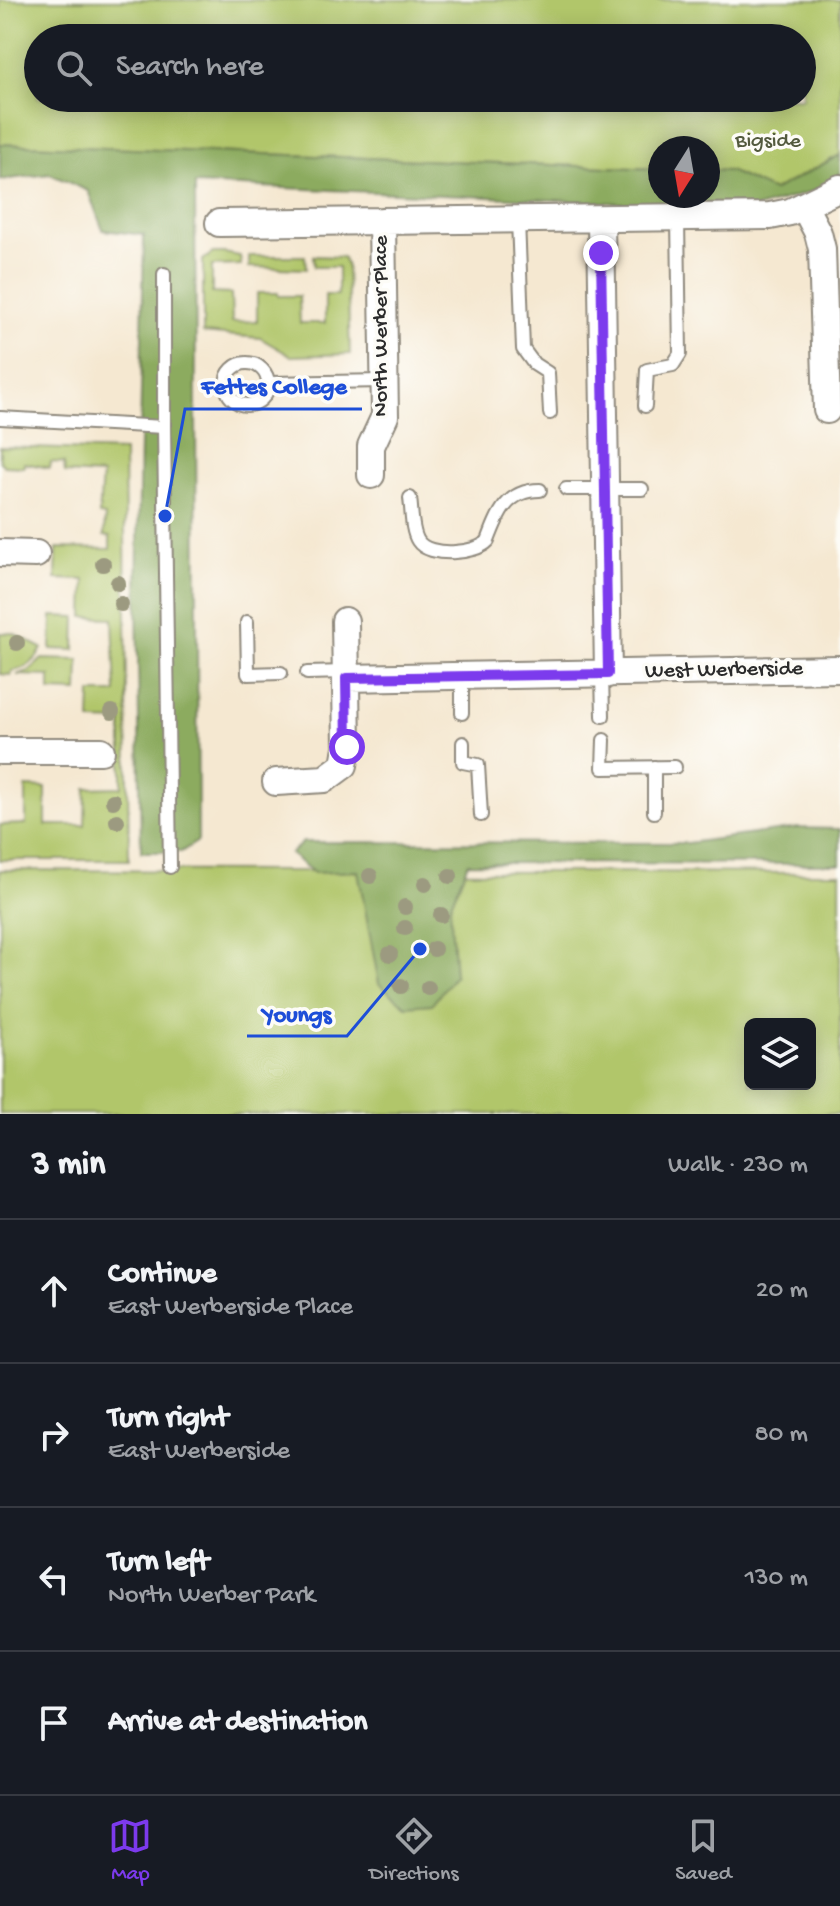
<!DOCTYPE html>
<html lang="en">
<head>
<meta charset="utf-8">
<style>
  body { margin:0; font-family:"Gochi Hand",sans-serif; background:#20242c; color:#f1f3f6 }
  .controls { position:absolute; right:24px; bottom:24px; display:grid; overflow:hidden; border-radius:12px; box-shadow:0 4px 20px #0003 }
  .controls button { width:72px; height:72px; display:grid; place-items:center; padding:0; border:0; border-bottom:2px solid #363941; background:#171b24; color:#f1f3f6; font:40px sans-serif }
  .compass { position:absolute; left:648px; top:136px; width:72px; height:72px; border-radius:50%; background:#171b24; box-shadow:0 4px 20px #0003; rotate:191deg }
  .stop { position:absolute; width:24px; height:24px; margin:-18px; border:6px solid #7c3aed; border-radius:50%; background:#fff }
  .stop.end { background:#7c3aed; border-color:#fff; box-shadow:0 2px 8px #0008 }
  .list { margin:0; padding:0; list-style:none }
  h2 { display:flex; justify-content:space-between; align-items:center; height:104px; margin:0; padding:0 32px; font-size:34px }
  h2 small { font-size:26px; font-weight:400; color:#9ea1a6 }
  .list li { display:grid; grid-template-columns:52px 1fr auto; gap:24px; align-items:center; box-sizing:border-box; height:144px; padding:0 32px; border-top:2px solid #363941 }
  .list b { display:block; font-size:30px; white-space:nowrap }
  .list p { margin:0; font-size:26px; white-space:nowrap; color:#9ea1a6 }
  .list em { font-size:26px; font-style:normal; color:#9ea1a6 }
  .icon { flex:none; width:44px; height:44px; fill:none; stroke:currentColor; stroke-width:2; stroke-linecap:round; stroke-linejoin:round }
  .map { position:relative; flex:none; width:840px; height:1114px; overflow:hidden }
  .search { position:absolute; background:#171b24; box-shadow:0 4px 20px #0003; left:24px; right:24px; top:24px; height:88px; display:flex; align-items:center; gap:20px; box-sizing:border-box; padding:0 28px; border-radius:44px; color:#9ea1a6; font-size:30px }
  .sheet { height:680px; background:#171b24 }
  nav { display:flex; justify-content:space-around; align-items:center; box-sizing:border-box; height:112px; border-top:2px solid #363941; background:#171b24; font-size:22px; color:#9ea1a6 }
  nav a { display:grid; justify-items:center; gap:4px }
  nav .on { color:#7c3aed }
  .map>svg:first-child { display:block }
  .green { fill:#b1c66b; stroke:#6e784b; stroke-width:2; fill-rule:evenodd }
  .forest { fill:#8cab5f; stroke:#5c6b45; stroke-width:2 }
  .lines { fill:none; stroke-linecap:round; stroke-linejoin:round }
  .lane-casing { stroke:#908a7e; stroke-width:16 }
  .street-casing { stroke:#908a7e; stroke-width:30 }
  .lane { stroke:#fff; stroke-width:12 }
  .street { stroke:#fff; stroke-width:26 }
  .tree { fill:#9c9a80 }
  .route { stroke:#7c3aed; stroke-width:10 }
  .labels { text-anchor:middle; dominant-baseline:central; stroke-width:7; stroke-linejoin:round; paint-order:stroke }
  .park-label { font-size:22px; fill:#535a3e; stroke:#fdfcf7 }
  .street-label { font-size:22px; fill:#2b2b2b; stroke:#fdfcf7 }
  .leader { fill:none; stroke:#1d4ed8; stroke-width:3 }
  .callout-dot { fill:#1d4ed8; stroke:#fdfcf7; stroke-width:3 }
  .callout-label { font-size:24px; text-anchor:middle; font-weight:bold; fill:#1d4ed8; stroke:#fdfcf7; stroke-width:7; stroke-linejoin:round; paint-order:stroke }
</style>
</head>
<body>
<div class="map">
<svg width="840" height="1114" viewBox="0 0 840 1114">
  <rect width="100%" height="100%" fill="#fdfcf7"/>
  <filter id="ink" filterUnits="userSpaceOnUse"><feTurbulence type="fractalNoise" baseFrequency=".0125" numOctaves="2"/><feDisplacementMap in="SourceGraphic" scale="16" xChannelSelector="R" yChannelSelector="G"/><feConvolveMatrix kernelMatrix="1 2 1 2 8 2 1 2 1" color-interpolation-filters="sRGB"/></filter>
  <filter id="wash" filterUnits="userSpaceOnUse"><feTurbulence type="fractalNoise" baseFrequency=".006" numOctaves="4" result="noise"/><feDisplacementMap in="SourceGraphic" scale="32" xChannelSelector="R" yChannelSelector="G"/><feGaussianBlur stdDeviation="1.8" result="paint"/><feColorMatrix in="noise" values="0 0 0 0 0 0 0 0 0 0 0 0 0 0 0 0 0 1.4 0 .05"/><feComposite in="paint" operator="in"/></filter>
  <g filter="url(#wash)">
    <rect width="100%" height="100%" fill="#f5e8d1"/>
    <path class="green" d="M0,0h840v155l-67,36 -44,-20 -21,-1v-22h-48v21l-660,-25zM38,38h764v60h-764z
      M224,253l16,3 1,9 -29,1v27l19,1 1,28 25,-1v-28h21v3h21l1,27h25v-28h13v-28h-24l-1,-11 30,1 4,10 3,87 -59,2 -31,-18 -57,-5v-73l10,-7z
      M249,256h56l1,13 -57,-2z
      M0,447l124,4 5,409h-129v-35l26,-1v-37l20,1v37h39l1,-37 36,-1v-65l-32,-1 1,-28h25l-3,-75 -29,-1 1,-37 -29,-1 1,-31 53,1v-12l-6,-1 1,-20 -6,-1 3,-40 -37,-2 -1,-10 -13,-1 -1,6 -26,-5v4l-20,-1 -4,-4z
      M52,616l24,1 -1,33 -24,-1z
      M0,633h13l29,15c-6,14 -16,21 -30,23l-1,4 -11,-1z
      M42,659l37,1 -1,32 -28,-1v-15l-33,-1 12,-4z
      M0,870l840,3v241h-840zM750,1024h60v60h-60z"/>
    <path class="forest" d="M0,144l660,25v27h48v-26l21,1 44,20 67,-36v23l-26,13 -60,18 -559,-25 3,657 -17,11h-40l-4,-257 7,-360 -41,-5 -15,-39 -38,-17 -50,6z
      M798,828l42,1v35l-372,-1 -18,43 5,69 -23,29 -26,2 -27,-22 -21,-113 -44,2 -24,-19 13,-12 384,1z"/>
  </g>
  <g filter="url(#ink)">
    <g class="lines">
      <g class="lane-casing">
        <path id="lane" d="M518,220l5,129 11,15 14,9 2,40
          M226 384a21 21 0 1 1 42 0a21 21 0 1 1-42 0Z
          M269,383l115,-2
          M645,406l2,-36 26,-5 7,-11 -2,-135
          M0,418l164,9v-153
          M164,427l6,440
          M566,489h76
          M410,498c2,13 1,32 8,43 11,17 58,13 70,0 10,-27 19,-51 52,-51
          M247,622l1,52 33,-1
          M307,673l39,-1
          M602,674l1,42
          M462,676v37
          M604,740l-1,28 72,-1
          M463,743v19l15,3 3,50
          M654,767v45"/>
      </g>
      <g class="street-casing">
        <path id="street" d="M804,206l14,27 4,16 5,161
          M601,220l7,454
          M219,223l551,-7 20,-4 50,-24
          M371,475v-29l14,-30 -3,-195
          M0,553l36,1
          M346,678l494,-9
          M0,751h101
          M276,782l49,-3 19,-14 3,-18 -2,-126"/>
      </g>
      <use href="#lane" class="lane"/>
      <use href="#street" class="street"/>
    </g>
    <g class="tree">
      <circle cx="103" cy="564" r="8"/>
      <circle cx="118" cy="583" r="8"/>
      <circle cx="121" cy="604" r="8"/>
      <circle cx="17" cy="643" r="8"/>
      <circle cx="112" cy="712" r="8"/>
      <circle cx="113" cy="801" r="8"/>
      <circle cx="117" cy="821" r="8"/>
      <circle cx="370" cy="876" r="8"/>
      <circle cx="450" cy="876" r="8"/>
      <circle cx="425" cy="884" r="8"/>
      <circle cx="405" cy="907" r="8"/>
      <circle cx="441" cy="915" r="8"/>
      <circle cx="405" cy="928" r="8"/>
      <circle cx="434" cy="949" r="8"/>
      <circle cx="390" cy="954" r="8"/>
      <circle cx="401" cy="986" r="8"/>
      <circle cx="428" cy="988" r="8"/>
    </g>
  </g>
  <g class="lines" filter="url(#ink)">
    <path class="route" d="M347,747l-1,-69 262,-4 -7,-421"/>
  </g>
  <g class="labels">
    <g class="park-label">
      <text x="768" y="142">Bigside</text>
    </g>
    <g class="street-label">
      <text transform="translate(382 326) rotate(-90)">North Werber Place</text>
      <text transform="translate(724 671) rotate(-1)">West Werberside</text>
    </g>
  </g>
  <path class="leader" d="M165 516L185 409H362M420 949L347 1036H247"/>
  <g class="callout-dot">
    <circle cx="165" cy="516" r="8"/>
    <circle cx="420" cy="949" r="8"/>
  </g>
  <g class="callout-label">
    <text x="274" y="393">Fettes College</text>
    <text x="297" y="1021">Youngs</text>
  </g>
</svg>
<div class="controls">
<button><svg class="icon" aria-label="layers" viewBox="0 0 24 24"><path d="M12 4l9 5-9 5-9-5zM3 14l9 5 9-5"/></svg></button>
</div>
<svg class="compass" viewBox="-18 -18 36 36"><path d="M0-13l5 13h-10z" fill="#e53935"/><path d="M0 13l5-13h-10z" fill="#9ea1a6"/></svg>
<div class="stop" style="left:347px;top:747px"></div>
<div class="stop end" style="left:601px;top:253px"></div>
<div class="search"><svg class="icon" aria-label="search" viewBox="0 0 24 24"><circle cx="10" cy="10" r="6"/><path d="M15 15l6 6"/></svg>Search here</div>
</div>
<section class="sheet">
<h2>3 min<small>Walk · 230 m</small></h2>
<ul class="list">
<li><svg class="icon" aria-label="ahead" viewBox="0 0 24 24"><path d="M12 20V5M6 11l6-6 6 6"/></svg><div><b>Continue</b><p>East Werberside Place</p></div><em>20 m</em></li>
<li><svg class="icon" aria-label="right" viewBox="0 0 24 24"><path d="M7 20v-9h11M14 6l5 5-5 5"/></svg><div><b>Turn right</b><p>East Werberside</p></div><em>80 m</em></li>
<li><svg class="icon" aria-label="left" viewBox="0 0 24 24"><path d="M17 20v-9H6M10 6l-5 5 5 5"/></svg><div><b>Turn left</b><p>North Werber Park</p></div><em>130 m</em></li>
<li><svg class="icon" aria-label="arrive" viewBox="0 0 24 24"><path d="M6 21V4h12l-3 4 3 4H6"/></svg><div><b>Arrive at destination</b></div></li>
</ul>
</section>
<nav>
<a class="on"><svg class="icon" aria-label="map" viewBox="0 0 24 24"><path d="M3 6l6-2 6 2 6-2v14l-6 2-6-2-6 2zM9 4v14M15 6v14"/></svg>Map</a>
<a><svg class="icon" aria-label="directions" viewBox="0 0 24 24"><path d="M12 3l9 9-9 9-9-9zM9 14v-3h6M13 9l2 2-2 2"/></svg>Directions</a>
<a><svg class="icon" aria-label="saved" viewBox="0 0 24 24"><path d="M7 4h10v16l-5-4-5 4z"/></svg>Saved</a>
</nav>
</body>
</html>
